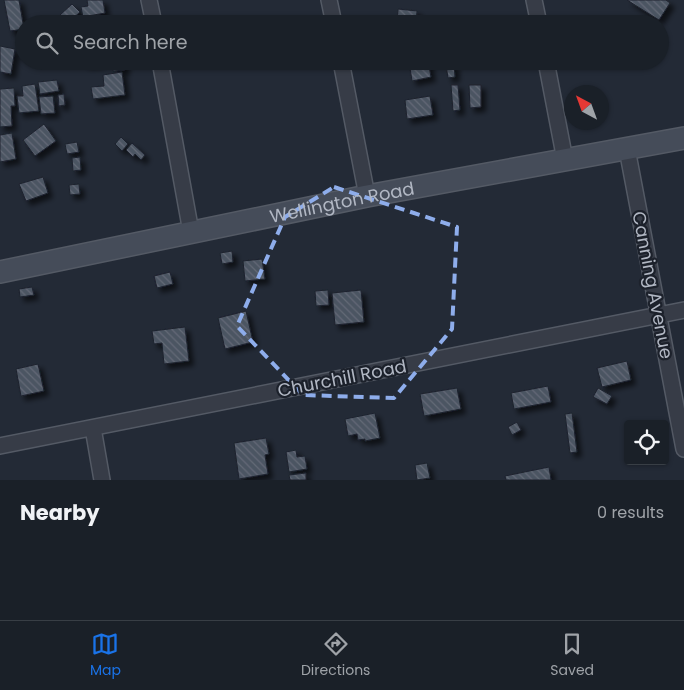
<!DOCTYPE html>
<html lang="en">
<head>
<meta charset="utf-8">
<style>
  body { margin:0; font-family:Poppins,sans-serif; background:#272d34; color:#f1f3f6 }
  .controls { position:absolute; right:15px; bottom:15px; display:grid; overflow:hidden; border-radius:5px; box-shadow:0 1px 4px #0004 }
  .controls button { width:45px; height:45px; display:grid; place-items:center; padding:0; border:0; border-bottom:1px solid #383e45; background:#1a2028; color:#f1f3f6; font:25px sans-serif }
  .compass { position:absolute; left:564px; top:85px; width:45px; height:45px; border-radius:50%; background:#1a2028; box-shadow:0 1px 4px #0004; rotate:319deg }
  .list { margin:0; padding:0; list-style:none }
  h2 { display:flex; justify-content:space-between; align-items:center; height:65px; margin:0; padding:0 20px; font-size:21px }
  h2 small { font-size:16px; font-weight:400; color:#9fa3a8 }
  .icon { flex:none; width:28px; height:28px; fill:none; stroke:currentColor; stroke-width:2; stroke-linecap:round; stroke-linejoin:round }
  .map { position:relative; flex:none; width:684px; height:480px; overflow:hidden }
  .search { position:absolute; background:#1a2028; box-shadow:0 1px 4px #0004; left:15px; right:15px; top:15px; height:55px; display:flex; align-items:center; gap:12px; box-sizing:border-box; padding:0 18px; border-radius:28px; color:#9fa3a8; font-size:19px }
  .sheet { height:140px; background:#1a2028 }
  nav { display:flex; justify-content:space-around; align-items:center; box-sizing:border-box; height:70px; border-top:1px solid #383e45; background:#1a2028; font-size:14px; color:#9fa3a8 }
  nav a { display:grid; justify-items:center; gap:2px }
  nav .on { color:#1a73e8 }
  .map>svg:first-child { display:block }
  .building { fill:url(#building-back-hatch); stroke:#1e232e; filter:url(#shadow) }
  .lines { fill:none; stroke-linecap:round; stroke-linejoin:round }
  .minor-casing { stroke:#545a65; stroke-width:18 }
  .secondary-casing { stroke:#545a65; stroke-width:24 }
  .minor { stroke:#373c47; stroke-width:15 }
  .secondary { stroke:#454c59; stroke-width:21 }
  .marked { fill:none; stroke:#8eadeb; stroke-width:4; stroke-dasharray:10 6; stroke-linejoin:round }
  .labels { text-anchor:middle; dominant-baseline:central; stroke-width:4.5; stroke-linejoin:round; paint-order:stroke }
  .street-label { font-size:18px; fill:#b1b7c3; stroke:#1c212b }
</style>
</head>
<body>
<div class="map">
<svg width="684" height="480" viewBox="0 0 684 480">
  <defs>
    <pattern id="building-back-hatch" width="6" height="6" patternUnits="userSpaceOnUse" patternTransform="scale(1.25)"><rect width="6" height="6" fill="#4c5462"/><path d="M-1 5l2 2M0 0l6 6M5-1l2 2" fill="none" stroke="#636a77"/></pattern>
    <filter id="shadow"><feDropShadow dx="4.5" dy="4.5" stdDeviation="2.5" flood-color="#0009"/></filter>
  </defs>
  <rect width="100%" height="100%" fill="#232a36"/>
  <path class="building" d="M4,0h15l5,29 -14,2z
    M87,0h16l2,13 -22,4 -2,-10 7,-1z
    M627,0h39l4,3 -11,17z
    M72,4l8,8 -12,11 -8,-8z
    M398,9l19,2 -1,13h-19z
    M126,19v5h-34z
    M0,46l15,3 -4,25 -11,-2z
    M85,61h14v2l-14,1z
    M113,61h11l1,9 -12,1z
    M409,61h19l3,16 -19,4z
    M454,64l1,13 -7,1 -2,-13z
    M122,72l3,23 -32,4 -2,-12 13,-1 -1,-11z
    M57,80l2,11 -19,3 -2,-12z
    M35,84l4,27 -20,2 -2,-17h6l-1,-10z
    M451,85h7l2,25 -7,1z
    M469,85h12v22l-11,1z
    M14,88l1,18h-4l1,20 -12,1v-38z
    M64,94l1,11 -6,1 -1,-11z
    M53,96l2,17 -14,1 -2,-17z
    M430,96l3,19 -26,4 -2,-19z
    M44,124l12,17 -21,15 -12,-16z
    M12,133l4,26 -16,3v-27z
    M121,137l7,7 -6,7 -7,-7z
    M77,142l2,10 -12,2 -2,-10z
    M132,143l13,12 -4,5 -6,-6 -2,3 -7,-7z
    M80,157l1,13 -8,1 -1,-13z
    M43,177l5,16 -22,8 -7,-17z
    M79,184l1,10 -10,1 -1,-10z
    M232,251l1,11 -11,2 -2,-11z
    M262,259l3,20 -20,2 -2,-20z
    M170,272l3,12 -16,4 -3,-12z
    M32,287l2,8 -14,2 -1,-8z
    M328,290l1,15 -13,1 -1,-15z
    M361,290l3,32 -29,3 -3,-32z
    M246,311l7,31 -28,7 -7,-31z
    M185,327l4,34 -25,3 -2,-21 -8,1 -2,-13z
    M627,361l4,19 -29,7 -5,-19z
    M38,364l6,27 -23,5 -5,-27z
    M548,386l3,16 -37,7 -3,-16z
    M457,388l4,21 -37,7 -4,-22z
    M598,388l14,8 -5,8 -14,-7z
    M375,413l5,25 -15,3v-2l-7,1 -1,-6 -9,2 -3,-17z
    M572,413l5,39 -7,1 -5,-39z
    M517,422l4,8 -9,5 -4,-8z
    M266,438l3,16 -4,1 3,19 -29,5 -5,-36z
    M296,450l1,7 8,-1 2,13 -18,3 -3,-20z
    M427,463l3,15 -13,2 -2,-15z
    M549,467l2,13h-45l-1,-4z
    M306,473v7h-16l-1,-5z"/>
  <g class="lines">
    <g class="minor-casing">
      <path id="minor" d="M149,0l5,24
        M329,0l5,24
        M534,0l5,24
        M160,61l31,171
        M341,61l26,135
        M546,61l19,99
        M627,149l57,300
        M93,428l9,52
        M0,446l684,-136"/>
    </g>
    <g class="secondary-casing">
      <g id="secondary">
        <path id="s1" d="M0,272l367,-76 317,-58"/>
      </g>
    </g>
    <use href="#minor" class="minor"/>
    <use href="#secondary" class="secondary"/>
  </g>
  <path class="marked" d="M334,187l123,40 -5,102 -58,69 -91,-3 -66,-69 48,-109z"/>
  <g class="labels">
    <g class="street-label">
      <text stroke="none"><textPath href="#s1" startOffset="349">Wellington Road</textPath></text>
      <text transform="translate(653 285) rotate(79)">Canning Avenue</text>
      <text transform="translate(342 378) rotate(-11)">Churchill Road</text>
    </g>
  </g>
</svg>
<div class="controls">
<button><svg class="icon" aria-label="locate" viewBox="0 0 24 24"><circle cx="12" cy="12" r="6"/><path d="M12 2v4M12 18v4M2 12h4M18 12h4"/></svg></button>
</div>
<svg class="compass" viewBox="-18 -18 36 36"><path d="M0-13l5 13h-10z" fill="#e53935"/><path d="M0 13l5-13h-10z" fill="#9fa3a8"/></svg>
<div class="search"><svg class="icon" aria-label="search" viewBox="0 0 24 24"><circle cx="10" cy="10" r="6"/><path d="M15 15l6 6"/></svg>Search here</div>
</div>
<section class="sheet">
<h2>Nearby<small>0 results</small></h2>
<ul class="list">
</ul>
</section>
<nav>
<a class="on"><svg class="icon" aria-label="map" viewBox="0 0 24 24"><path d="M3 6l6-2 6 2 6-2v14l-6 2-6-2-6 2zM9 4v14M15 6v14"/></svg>Map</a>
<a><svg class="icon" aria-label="directions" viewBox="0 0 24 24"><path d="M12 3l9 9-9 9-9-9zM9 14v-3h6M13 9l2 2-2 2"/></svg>Directions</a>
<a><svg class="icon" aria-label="saved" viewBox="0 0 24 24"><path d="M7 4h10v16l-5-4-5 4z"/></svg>Saved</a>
</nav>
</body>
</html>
